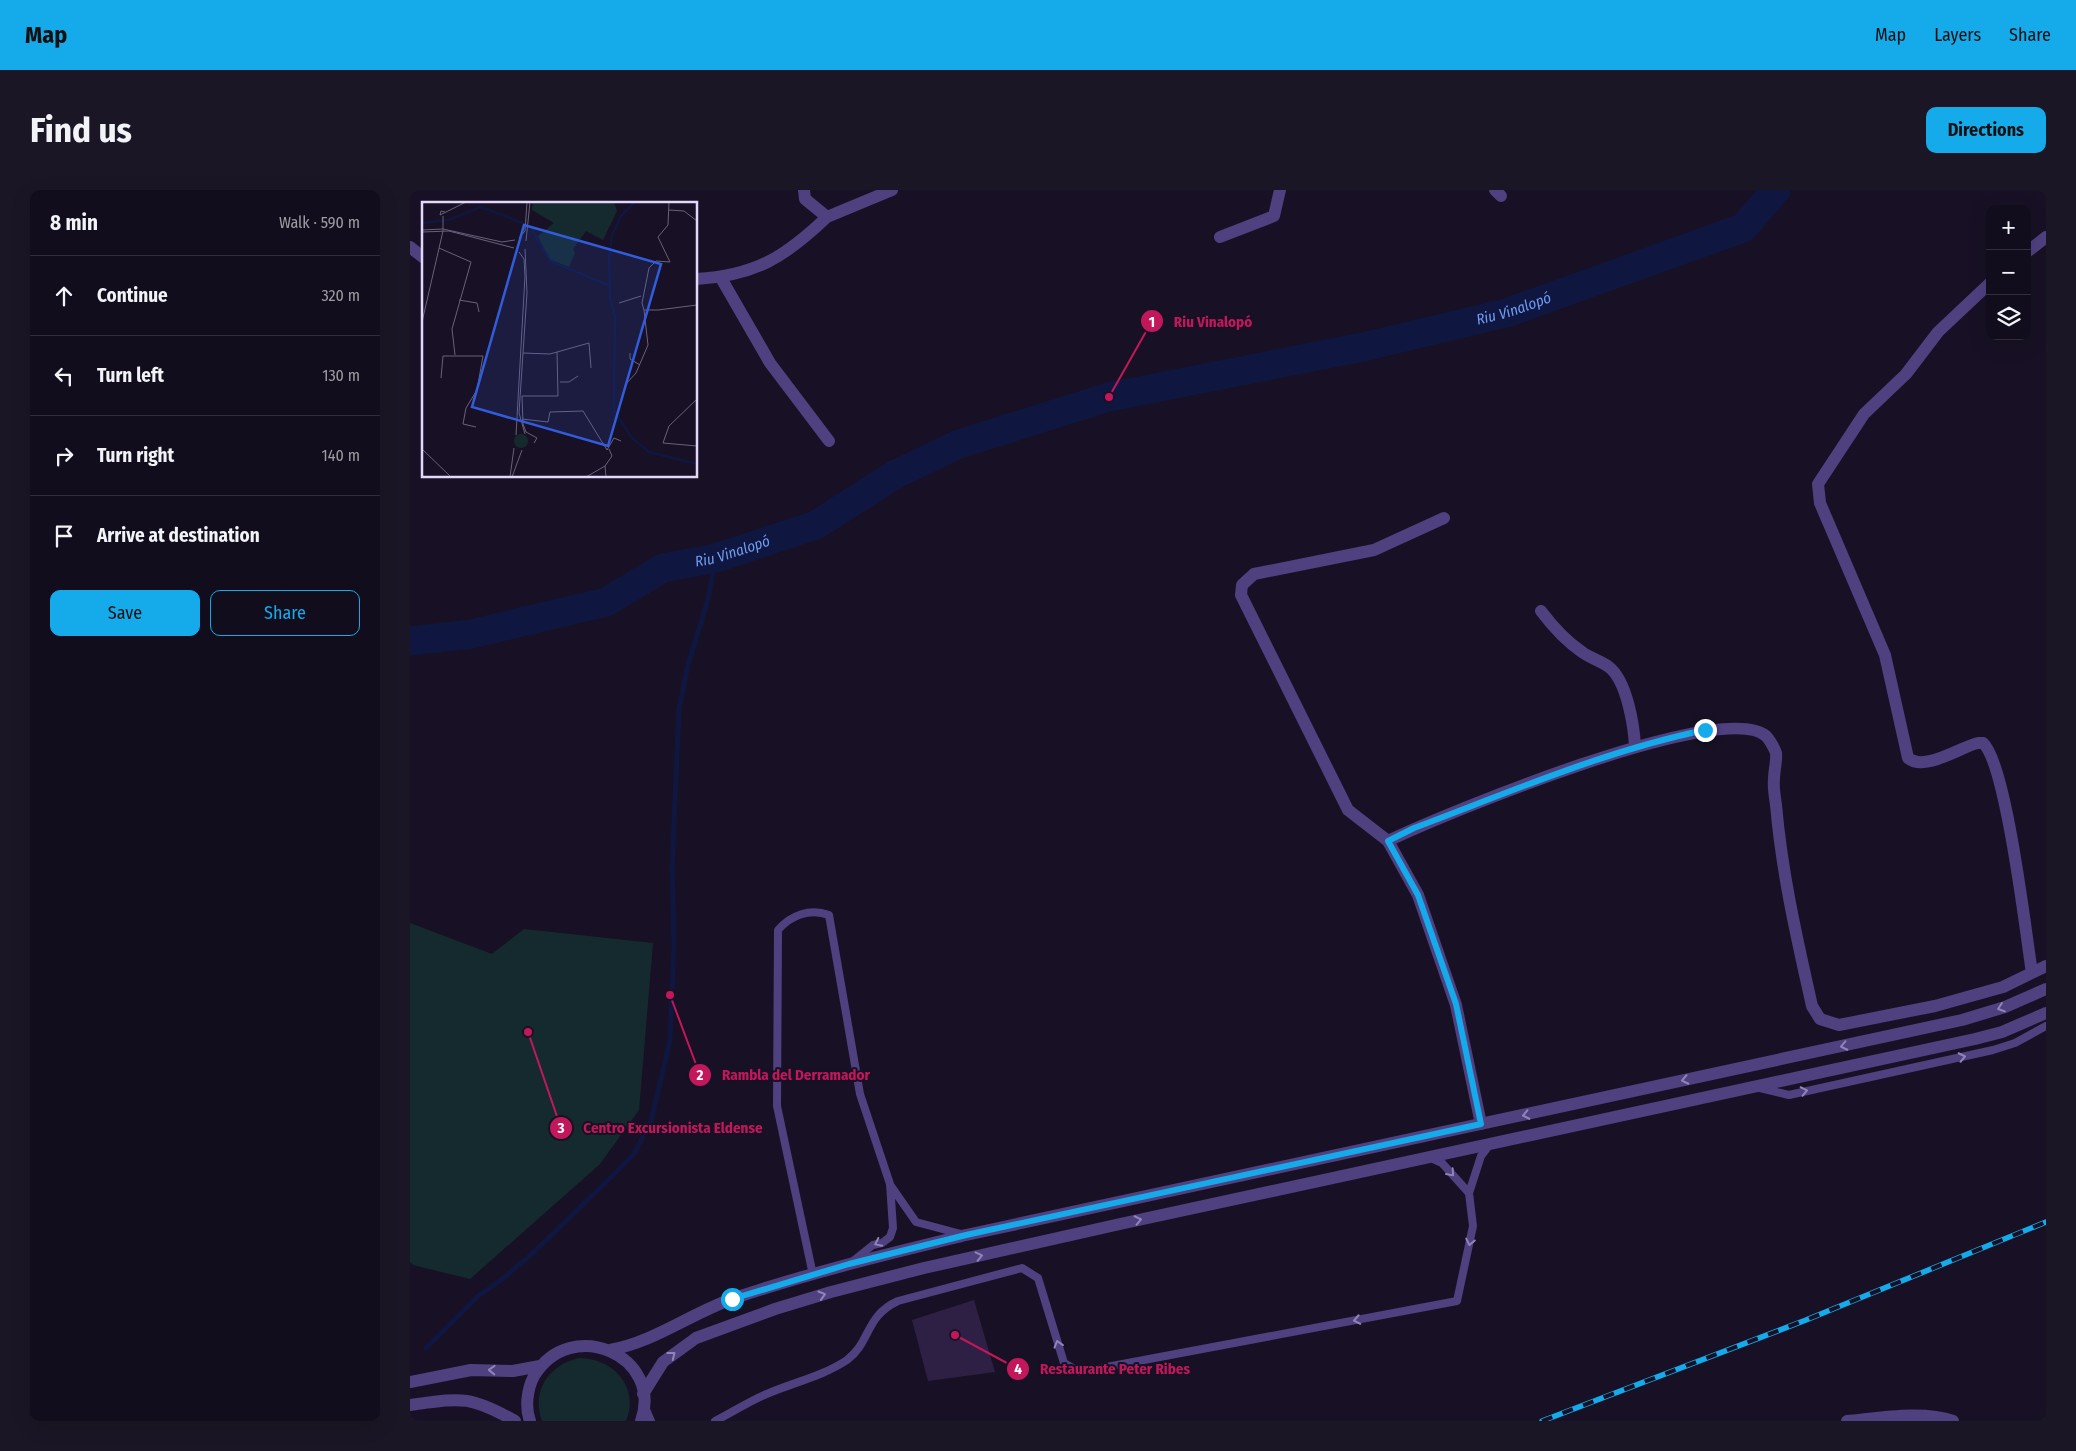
<!DOCTYPE html>
<html lang="en">
<head>
<meta charset="utf-8">
<style>
  body { margin:0; font-family:"Fira Sans Condensed",sans-serif; background:#1b1625; color:#f1f3f6 }
  .controls { position:absolute; right:15px; top:15px; display:grid; overflow:hidden; border-radius:10px; box-shadow:0 5px 20px #0002 }
  .controls button { width:45px; height:45px; display:grid; place-items:center; padding:0; border:0; border-bottom:1px solid #312d3b; background:#120d1c; color:#f1f3f6; font:25px sans-serif }
  .stop { position:absolute; width:15px; height:15px; margin:-11px; border:4px solid #15abeb; border-radius:50%; background:#fff }
  .stop.end { background:#15abeb; border-color:#fff; box-shadow:0 1px 5px #0008 }
  .list { margin:0; padding:0; list-style:none }
  h2 { display:flex; justify-content:space-between; align-items:center; height:65px; margin:0; padding:0 20px; font-size:21px }
  h2 small { font-size:16px; font-weight:400; color:#9c9ca3 }
  .list li { display:grid; grid-template-columns:32px 1fr auto; gap:15px; align-items:center; box-sizing:border-box; height:80px; padding:0 20px; border-top:1px solid #312d3b }
  .list b { display:block; font-size:19px; white-space:nowrap }
  .list em { font-size:16px; font-style:normal; color:#9c9ca3 }
  .actions { display:flex; gap:10px; padding:15px 20px }
  .actions a { flex:1; padding:11px 0; border:1px solid #15abeb; border-radius:10px; text-align:center; font-size:18px; color:#15abeb }
  .actions .main { background:#15abeb; color:#111 }
  .icon { flex:none; width:28px; height:28px; fill:none; stroke:currentColor; stroke-width:2; stroke-linecap:round; stroke-linejoin:round }
  .map { position:relative; flex:none; width:1636px; height:1231px; overflow:hidden; border-radius:10px }
  header { display:flex; align-items:center; gap:30px; box-sizing:border-box; height:70px; padding:0 25px; background:#15abeb; color:#111 }
  header strong { font-size:24px }
  nav { display:flex; gap:28px; margin-inline-start:auto; font-size:18px }
  .intro { display:flex; align-items:center; justify-content:space-between; box-sizing:border-box; height:120px; padding:0 30px }
  h1 { margin:0; font-size:35px }
  .button { padding:12px 22px; border-radius:10px; background:#15abeb; color:#111; font-size:18px; font-weight:700 }
  main { display:flex; gap:30px; padding:0 30px }
  aside { flex:1; background:#120d1c; border-radius:10px; box-shadow:0 5px 20px #0002 }
  .map>svg:first-child { display:block }
  .green { fill:#152a2e }
  .lines { fill:none; stroke-linecap:round; stroke-linejoin:round }
  .stream { stroke:#0f1740; stroke-width:5 }
  .river { stroke:#0f1740; stroke-width:29 }
  .building { fill:#2e1f44 }
  .service { stroke:#4f4080; stroke-width:8 }
  .minor { stroke:#4f4080; stroke-width:12 }
  .tertiary { stroke:#4f4080; stroke-width:12 }
  .rail-casing { stroke:#15abeb; stroke-width:5.5 }
  .rail { stroke:#181125; stroke-width:4; stroke-dasharray:11; stroke-linecap:butt }
  .oneway { stroke:#9284b8 }
  .route { stroke:#15abeb; stroke-width:6 }
  .labels { text-anchor:middle; dominant-baseline:central; stroke-width:4; stroke-linejoin:round; paint-order:stroke }
  .water-label { font-size:15px; font-style:italic; fill:#6f9cf3; stroke:#181125 }
  .inset-river { fill:none; stroke:#0f1740; stroke-width:2.5 }
  .inset-road { fill:none; stroke:#69617b; stroke-width:1 }
  .view { fill:#315cdc; fill-opacity:0.15; stroke:#315cdc; stroke-width:2.5 }
  .inset-edge { fill:none; stroke:#e3d8fc; stroke-width:2.5 }
  .leader { fill:none; stroke:#c2185b; stroke-width:2 }
  .callout-dot { fill:#c2185b; stroke:#181125; stroke-width:2 }
  .mark-label { font-size:15px; text-anchor:middle; font-weight:bold; fill:#fff }
  .callout-label { font-size:15px; text-anchor:middle; font-weight:bold; fill:#c2185b; stroke:#181125; stroke-width:4; stroke-linejoin:round; paint-order:stroke }
</style>
</head>
<body>
<header>
<strong>Map</strong>
<nav><a>Map</a><a>Layers</a><a>Share</a></nav>
</header>
<div class="intro"><h1>Find us</h1><a class="button">Directions</a></div>
<main>
<aside>
<h2>8 min<small>Walk · 590 m</small></h2>
<ul class="list">
<li><svg class="icon" aria-label="ahead" viewBox="0 0 24 24"><path d="M12 20V5M6 11l6-6 6 6"/></svg><div><b>Continue</b></div><em>320 m</em></li>
<li><svg class="icon" aria-label="left" viewBox="0 0 24 24"><path d="M17 20v-9H6M10 6l-5 5 5 5"/></svg><div><b>Turn left</b></div><em>130 m</em></li>
<li><svg class="icon" aria-label="right" viewBox="0 0 24 24"><path d="M7 20v-9h11M14 6l5 5-5 5"/></svg><div><b>Turn right</b></div><em>140 m</em></li>
<li><svg class="icon" aria-label="arrive" viewBox="0 0 24 24"><path d="M6 21V4h12l-3 4 3 4H6"/></svg><div><b>Arrive at destination</b></div></li>
</ul>
<div class="actions"><a class="main">Save</a><a>Share</a></div>
</aside>
<div class="map">
<svg width="1636" height="1231" viewBox="0 0 1636 1231">
  <rect width="100%" height="100%" fill="#181125"/>
  <path class="green" d="M0,733l82,31 32,-25 129,14 -14,167 -39,54 -130,115 -57,-14 -3,-3z
    M169,1168c34,0 61,29 47,63h-84c-11,-30 7,-56 37,-63z"/>
  <g class="lines">
    <path class="stream" d="M16,1158l52,-52 23,-16 33,-28 71,-69 29,-29 17,-33 19,-80 4,-98 -2,-74 7,-160 9,-44 20,-66 8,-41"/>
    <path class="river" id="s1" d="M0,451l61,-7 135,-32 57,-34 53,-10 100,-33 80,-51 63,-30 150,-47 254,-50 143,-34 237,-85 33,-38"/>
  </g>
  <path class="building" d="M564,1110l21,72 -67,9 -16,-61z"/>
  <g class="lines">
    <path class="service" d="M1350,898l29,7 204,-45 22,-7 31,-17
      M1021,968l11,5 27,30
      M481,996l25,36 45,12
      M403,1085l-36,-169 1,-176c13,-15 32,-22 51,-15l31,179 30,90 3,44 -3,9 -8,6 -9,2 -20,16
      M235,1217l6,14
      M305,1231c18,-9 36,-21 54,-28 26,-11 54,-17 78,-33 24,-18 18,-44 51,-59l124,-33 16,10 26,85 16,9 377,-71 16,-75 -4,-33 12,-37 9,-12"/>
    <path class="minor" d="M1085,0l6,6
      M417,27l65,-27
      M810,47l54,-21 6,-26
      M0,57l14,11
      M1617,62l19,-15
      M311,88l49,85 59,78
      M286,89c59,-3 89,-22 131,-62l-22,-18 -1,-9
      M1580,93l-52,49 -32,42 -42,40 -46,70 2,19 65,152 23,103c17,14 52,-11 70,-15h5c23,20 43,191 49,230
      M1034,328l-70,32 -120,24 -12,11 -1,10 107,215 40,31 30,54 38,110 25,119
      M1131,421c12,16 25,30 41,41 8,6 19,9 27,15 18,14 25,59 26,80
      M978,651c54,-26 335,-143 378,-105 3,3 9,13 10,17 1,7 -2,18 -2,26 -1,9 1,18 2,26 6,69 21,134 36,201l8,13 19,6 96,-19 68,-19 43,-21
      M1437,1231c32,-3 76,-11 106,0"/>
    <path class="tertiary" d="M200,1160c44,-8 80,-36 122,-51 76,-26 156,-45 234,-64l996,-215 43,-13 41,-18
      M0,1192l61,-12 42,1 27,-5
      M233,1204l20,-32 33,-24 79,-29 56,-17 93,-24 196,-44 855,-185 27,-7 44,-19
      M0,1215c51,-7 59,-10 105,16
      M120,1231c-5,-13 -3,-32 4,-45 37,-61 130,-20 107,45"/>
    <g class="rail-casing">
      <path id="rail" d="M1132,1231l264,-101 240,-98"/>
    </g>
    <use href="#rail" class="rail"/>
  </g>
  <defs><path id="oneway-chevron" d="M-2-3.5L2.5 0L-2 3.5" fill="none" stroke-width="1.6" stroke-linecap="round" stroke-linejoin="round" transform="scale(1.25)"/></defs>
  <g class="oneway">
    <use href="#oneway-chevron" transform="translate(1591 818) rotate(161)"/>
    <use href="#oneway-chevron" transform="translate(1434 856) rotate(168)"/>
    <use href="#oneway-chevron" transform="translate(1552 867) rotate(-12)"/>
    <use href="#oneway-chevron" transform="translate(1275 890) rotate(168)"/>
    <use href="#oneway-chevron" transform="translate(1394 901) rotate(-12)"/>
    <use href="#oneway-chevron" transform="translate(1116 925) rotate(168)"/>
    <use href="#oneway-chevron" transform="translate(1041 983) rotate(49)"/>
    <use href="#oneway-chevron" transform="translate(728 1030) rotate(-12)"/>
    <use href="#oneway-chevron" transform="translate(1060 1052) rotate(102)"/>
    <use href="#oneway-chevron" transform="translate(468 1053) rotate(154)"/>
    <use href="#oneway-chevron" transform="translate(569 1066) rotate(-13)"/>
    <use href="#oneway-chevron" transform="translate(412 1105) rotate(-16)"/>
    <use href="#oneway-chevron" transform="translate(947 1130) rotate(169)"/>
    <use href="#oneway-chevron" transform="translate(648 1154) rotate(-107)"/>
    <use href="#oneway-chevron" transform="translate(262 1165) rotate(-38)"/>
    <use href="#oneway-chevron" transform="translate(82 1180) rotate(-178)"/>
  </g>
  <g class="lines">
    <path class="route" d="M322,1109l117,-35 117,-29 515,-111 -25,-120 -38,-109 -30,-54 26,-13c96,-36 190,-77 291,-98"/>
  </g>
  <g class="labels">
    <g class="water-label">
      <text stroke="none"><textPath href="#s1" startOffset="1162">Riu Vinalopó</textPath></text>
      <text stroke="none"><textPath href="#s1" startOffset="338">Riu Vinalopó</textPath></text>
    </g>
  </g>
  <g transform="translate(12 12)">
    <rect width="275" height="275" fill="#181125"/>
    <path d="M111,0h81l3,9 -14,29 -17,-9 -13,18 2,4 -6,14 -18,-7 -5,-6 -8,-18 16,-13 -22,-13zM92 239a7 7 0 1 1 14 0a7 7 0 1 1-14 0Z" fill="#152a2e"/>
    <path class="inset-river" d="M213,0l-13,13 -10,20 -3,22 1,42 5,18 -1,94 18,27 17,14 48,12M0,21l26,-3 33,-13 42,16M110,27l18,32 60,25"/>
    <path class="inset-road" d="M247,0l-1,23 -10,12 12,25 -14,-1 -7,7 -7,35 2,7h14l39,-5M247,8l15,1 13,10M23,10l-4,-1 -1,4 26,-13M0,28l21,-1 59,13 13,-2M0,30l27,-1 65,17M97,36l6,-7 2,-29M104,39l4,-39M17,46l32,14 -19,67 3,26M37,98l18,3 2,9M197,101l22,-7M0,120l21,-91v-15M101,151l27,1 39,-11 2,25M208,151v6l10,6M19,176l2,-22h40l-6,34 -11,18 -3,16 13,3M138,180h9l9,-6M203,183l11,-12 12,-28 -4,-35M275,197l-28,27 -6,17 34,3M100,217l26,3 2,-10 33,-1 24,39 7,-12 7,3M103,232l-6,-21 8,-120 -2,-44M94,233l9,-159 -1,-17 -5,-7M112,241l3,-5 -11,-6 -3,-8 -1,-28h36l-1,-44M0,247l29,28M88,275l4,-29M90,275l10,-27M164,275l19,-11M184,275l-1,-11 7,-10 -3,-7"/>
    <path class="view" d="M102,23l137,39 -53,182 -136,-39z"/>
    <rect width="275" height="275" class="inset-edge"/>
  </g>
  <path class="leader" d="M699 207L742 131M260 805L290 885M118 842L151 938M545 1145L608 1179"/>
  <g class="callout-dot">
    <circle cx="699" cy="207" r="5"/>
    <circle cx="260" cy="805" r="5"/>
    <circle cx="118" cy="842" r="5"/>
    <circle cx="545" cy="1145" r="5"/>
    <circle cx="742" cy="131" r="12"/>
    <circle cx="290" cy="885" r="12"/>
    <circle cx="151" cy="938" r="12"/>
    <circle cx="608" cy="1179" r="12"/>
  </g>
  <g class="mark-label">
    <text x="742" y="137">1</text>
    <text x="290" y="890">2</text>
    <text x="151" y="943">3</text>
    <text x="608" y="1184">4</text>
  </g>
  <g class="callout-label">
    <text x="803" y="137">Riu Vinalopó</text>
    <text x="386" y="890">Rambla del Derramador</text>
    <text x="263" y="943">Centro Excursionista Eldense</text>
    <text x="705" y="1184">Restaurante Peter Ribes</text>
  </g>
</svg>
<div class="controls">
<button>+</button>
<button>−</button>
<button><svg class="icon" aria-label="layers" viewBox="0 0 24 24"><path d="M12 4l9 5-9 5-9-5zM3 14l9 5 9-5"/></svg></button>
</div>
<div class="stop" style="left:322px;top:1109px"></div>
<div class="stop end" style="left:1295px;top:540px"></div>
</div>
</main>
</body>
</html>
